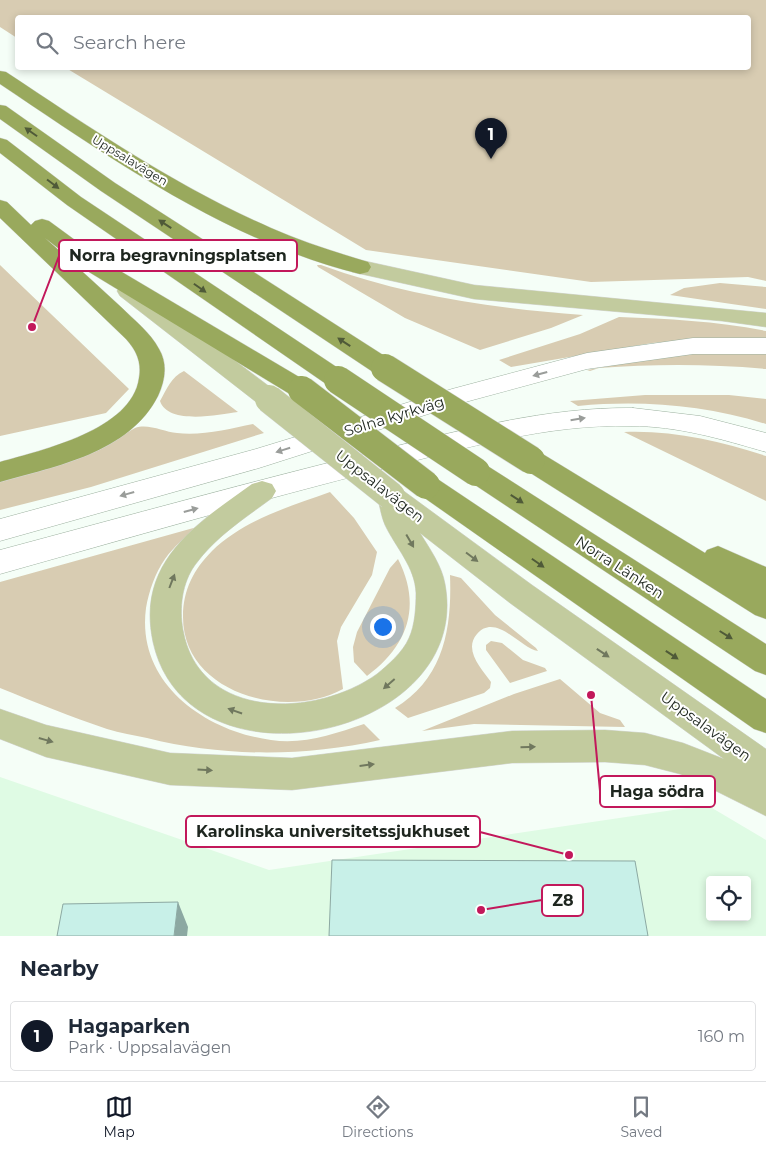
<!DOCTYPE html>
<html lang="en">
<head>
<meta charset="utf-8">
<style>
  body { margin:0; font-family:Montserrat,sans-serif; background:#f2f2f3; color:#1f2937 }
  .controls { position:absolute; right:15px; bottom:15px; display:grid; overflow:hidden; border-radius:5px; box-shadow:0 2px 8px #0003 }
  .controls button { width:45px; height:45px; display:grid; place-items:center; padding:0; border:0; border-bottom:1px solid #e0e1e3; background:#fff; color:#1f2937; font:25px sans-serif }
  .you { position:absolute; left:382px; top:626px; width:18px; height:18px; margin:-12px; border:4px solid #fff; border-radius:50%; background:#1a73e8; box-shadow:0 0 0 8px #1a73e833 }
  .badge { display:grid; place-items:center; width:32px; height:32px; border-radius:50%; background:#111827; color:#fff; font-size:16px; font-weight:700 }
  .pin { position:absolute; translate:-50% -41px; filter:drop-shadow(0 1px 2px #0008) }
  .pin::after { content:''; position:absolute; top:26px; width:18px; height:15px; background:inherit; clip-path:polygon(0 0,100% 0,50% 100%) }
  .list { margin:0; padding:0; list-style:none }
  h2 { display:flex; justify-content:space-between; align-items:center; height:65px; margin:0; padding:0 20px; font-size:21px }
  h2 small { font-size:16px; font-weight:400; color:#747a83 }
  .list li { display:grid; grid-template-columns:32px 1fr auto; gap:15px; align-items:center; box-sizing:border-box; height:70px; margin:0 10px 10px; padding:0 10px; border:1px solid #e0e1e3; border-radius:5px }
  .list b { display:block; font-size:19px; white-space:nowrap }
  .list p { margin:0; font-size:16px; white-space:nowrap; color:#747a83 }
  .list em { font-size:16px; font-style:normal; color:#747a83 }
  .icon { flex:none; width:28px; height:28px; fill:none; stroke:currentColor; stroke-width:2; stroke-linecap:round; stroke-linejoin:round }
  .map { position:relative; flex:none; width:766px; height:936px; overflow:hidden }
  .search { position:absolute; background:#fff; box-shadow:0 2px 8px #0003; left:15px; right:15px; top:15px; height:55px; display:flex; align-items:center; gap:12px; box-sizing:border-box; padding:0 18px; border-radius:5px; color:#747a83; font-size:19px }
  .sheet { height:145px; background:#fff }
  nav { display:flex; justify-content:space-around; align-items:center; box-sizing:border-box; height:70px; border-top:1px solid #e0e1e3; background:#fff; font-size:14px; color:#747a83 }
  nav a { display:grid; justify-items:center; gap:2px }
  nav .on { color:#111827 }
  .map>svg:first-child { display:block }
  .built { fill:#dffbe4; fill-rule:evenodd }
  .green { fill:#d8ccb2 }
  .lines { fill:none; stroke-linecap:round; stroke-linejoin:round }
  .tertiary-casing { stroke:#9db1a0; stroke-width:1 }
  .primary-casing { stroke:#d6d8d7; stroke-width:1 }
  .motorway-casing { stroke:#d6d8d7; stroke-width:1 }
  .tertiary { fill:#fff; fill-rule:evenodd }
  .primary { fill:#c2cb9e; fill-rule:evenodd }
  .motorway { fill:#99a95d; fill-rule:evenodd }
  .primary-bridge-casing { stroke:#d6d8d7; stroke-width:29; stroke-linecap:butt }
  .motorway-bridge-casing { stroke:#d6d8d7; stroke-width:29; stroke-linecap:butt }
  .primary-bridge { stroke:#c2cb9e; stroke-width:28 }
  .motorway-bridge { stroke:#99a95d; stroke-width:28 }
  .shaded-wall { fill:#8ca8a2 }
  .building { fill:#c8f0e8; stroke:#8ca8a2 }
  .oneway { fill:#4f5a38 }
  .oneway2 { fill:#9a9d9a }
  .oneway3 { fill:#70785e }
  .labels { text-anchor:middle; dominant-baseline:central; stroke-width:4; stroke-linejoin:round; paint-order:stroke }
  .far-street-label { font-size:12px; fill:#1e261f; stroke:#fff }
  .street-label { font-size:15px; fill:#1e261f; stroke:#fff }
  .leader { fill:none; stroke:#c2185b; stroke-width:2 }
  .callout-dot { fill:#c2185b; stroke:#fff; stroke-width:2 }
  .callout { fill:#fff; stroke:#c2185b; stroke-width:2 }
  .callout-label { font-size:16px; text-anchor:middle; font-weight:bold; fill:#1e261f }
</style>
</head>
<body>
<div class="map">
<svg width="766" height="936" viewBox="0 0 766 936">
  <rect width="100%" height="100%" fill="#f5fef7"/>
  <path class="built" d="M0,777l269,93 438,-65 59,35v96h-766zM710,880h37v37h-37z"/>
  <path class="green" d="M0,0h766v281l-18,-4 -157,5 -225,-32 -300,-182h682v-50h-730l-1,20 -17,-11z
    M0,265l129,124 -23,24 -106,23z
    M321,265c84,31 172,43 262,50l-32,13 -71,22 -75,-32 -87,-51 -1,-2z
    M720,283l46,4v22l-96,-14 14,-7z
    M619,317c49,2 98,4 147,14v7h-54l-60,5 -141,24 -12,-7 81,-26z
    M715,352h51v17c-56,-5 -111,-5 -167,-1l-9,3 -3,-1 71,-13z
    M184,371l54,41c-20,3 -70,13 -78,-11 7,-12 11,-24 24,-30z
    M645,395h84l37,4v25c-62,-19 -124,-24 -188,-18l-8,-5z
    M253,424l11,9 -173,54 -91,23v-29c34,-9 67,-17 99,-31 12,-6 26,-17 36,-22 13,-5 29,4 42,5 24,3 52,-4 76,-9z
    M624,432c48,-2 97,9 142,24v45z
    M330,492l24,26 23,34 -5,23 -31,52 -4,14 6,48c-58,32 -161,4 -160,-73 0,-26 11,-47 29,-65 32,-31 76,-44 118,-59z
    M197,527c-11,10 -23,19 -32,32 -10,14 -16,32 -19,49 -10,75 59,123 125,132 32,5 63,-6 93,-16l16,16c-76,17 -157,17 -233,-2 -13,-3 -27,-5 -40,-9 -36,-12 -72,-27 -107,-41v-106z
    M398,559c24,47 10,87 -31,117l-13,-14 -1,-15 4,-15 33,-64z
    M450,575l11,3 34,37 41,33 2,3c-17,-2 -42,-39 -61,-17 -14,16 5,35 14,48l-1,6 -6,5 -76,25 -13,-10c49,-30 57,-80 55,-133z
    M491,641l11,2 21,17 22,8 2,3 -37,12 -24,-33v-5z
    M560,679l40,34 20,7 5,7 -151,-3 -52,7 92,-37z"/>
  <g class="lines">
    <g class="tertiary-casing">
      <path id="tertiary" d="M693,338h73v16h-73l-106,15 -118,32 -210,67 -259,73v-22l256,-70 196,-60 135,-36z
        M633,408l67,8 66,17v19c-45,-13 -88,-26 -135,-26 -84,-2 -165,22 -245,42 -130,33 -258,70 -386,106v-24c127,-34 253,-69 380,-100 83,-20 166,-43 253,-42z"/>
    </g>
    <g class="primary-casing">
      <path id="primary" d="M360,260l114,25 292,28v14l-44,-6 -248,-22 -122,-27 -3,-5 3,-5z
        M128,284l8,2 142,107 4,6 -4,6 -9,3 -9,-3 -140,-109 -3,-5 3,-5z
        M262,481l10,3 4,7 -4,7c-27,20 -57,39 -77,67 -13,18 -16,43 -12,65 16,91 133,88 194,44 11,-9 26,-22 32,-36 6,-13 7,-31 7,-45 -1,-26 -20,-45 -31,-68 -4,-9 -5,-19 -8,-29l4,-7 10,-3 10,3 131,96 234,164v67l-64,-32 -22,-10 -35,-9 -40,-3 -93,1 -220,27 -122,-5 -124,-28 -46,-18v-30l46,16 124,28 122,5 220,-27 93,-1 40,3 38,10 41,16 -214,-156 -90,-70c10,16 22,33 25,51 29,154 -258,214 -292,58 -17,-80 43,-118 99,-158z"/>
    </g>
    <g class="motorway-casing">
      <path id="motorway" d="M0,71l6,1c86,57 171,115 265,156 32,14 64,24 97,34l3,5 -3,5 -8,2c-133,-33 -248,-115 -360,-190z
        M0,105l6,1 109,77 279,179 3,6 -3,6 -9,2 -9,-2 -275,-183 -101,-72z
        M0,138l7,2 74,57 266,177 4,6 -4,6 -9,2 -9,-2 -262,-181 -67,-52z
        M0,200l7,2 24,23 4,-4 7,-2 7,2 56,41 206,122 4,6 -4,6 -9,2 -9,-2 -204,-124 -44,-34c26,23 51,46 76,69 13,13 29,25 38,42 9,15 6,32 -1,47 -29,57 -102,70 -158,86v-20c42,-12 132,-32 139,-84 3,-16 -3,-28 -13,-39l-126,-121z
        M531,450l10,3 164,100 2,-3 11,-4 48,21v52l-11,-4 -234,-148 -4,-7 4,-7z
        M476,462l10,3 280,179v31l-11,-4 -289,-192 -4,-7 4,-7z
        M426,475l10,3 330,221v34l-12,-4 -338,-237 -4,-7 4,-7z"/>
    </g>
    <use href="#tertiary" class="tertiary"/>
    <use href="#primary" class="primary"/>
    <use href="#motorway" class="motorway"/>
    <g class="primary-bridge-casing">
      <path id="primary-bridge" d="M269,399l122,97"/>
    </g>
    <g class="motorway-bridge-casing">
      <path id="motorway-bridge" d="M385,368l146,92
        M338,380l138,92
        M302,390l124,95"/>
    </g>
    <use href="#primary-bridge" class="primary-bridge"/>
    <use href="#motorway-bridge" class="motorway-bridge"/>
  </g>
  <path class="shaded-wall" d="M178,902l10,25 -1,9h-13z"/>
  <path class="building" d="M332,860l303,1 13,75h-319z
    M178,902l-4,34h-117l6,-32z"/>
  <defs><path id="oneway-solid" d="M-6-.8H1V-3.2L6.5 0L1 3.2V.8H-6Z" transform="scale(1.25)"/></defs>
  <g class="oneway">
    <use href="#oneway-solid" transform="translate(31 132) rotate(-145)"/>
    <use href="#oneway-solid" transform="translate(53 184) rotate(37)"/>
    <use href="#oneway-solid" transform="translate(165 224) rotate(-147)"/>
    <use href="#oneway-solid" transform="translate(200 288) rotate(35)"/>
    <use href="#oneway-solid" transform="translate(344 342) rotate(-147)"/>
    <use href="#oneway-solid" transform="translate(517 499) rotate(33)"/>
    <use href="#oneway-solid" transform="translate(538 563) rotate(35)"/>
    <use href="#oneway-solid" transform="translate(726 635) rotate(32)"/>
    <use href="#oneway-solid" transform="translate(672 655) rotate(34)"/>
  </g>
  <g class="oneway2">
    <use href="#oneway-solid" transform="translate(540 374) rotate(165)"/>
    <use href="#oneway-solid" transform="translate(578 419) rotate(-9)"/>
    <use href="#oneway-solid" transform="translate(283 450) rotate(163)"/>
    <use href="#oneway-solid" transform="translate(127 494) rotate(164)"/>
    <use href="#oneway-solid" transform="translate(191 510) rotate(-15)"/>
  </g>
  <g class="oneway3">
    <use href="#oneway-solid" transform="translate(410 541) rotate(60)"/>
    <use href="#oneway-solid" transform="translate(472 557) rotate(37)"/>
    <use href="#oneway-solid" transform="translate(172 581) rotate(-69)"/>
    <use href="#oneway-solid" transform="translate(603 653) rotate(34)"/>
    <use href="#oneway-solid" transform="translate(389 684) rotate(139)"/>
    <use href="#oneway-solid" transform="translate(235 711) rotate(-161)"/>
    <use href="#oneway-solid" transform="translate(46 740) rotate(16)"/>
    <use href="#oneway-solid" transform="translate(528 747) rotate(-1)"/>
    <use href="#oneway-solid" transform="translate(367 765) rotate(-7)"/>
    <use href="#oneway-solid" transform="translate(205 770) rotate(3)"/>
  </g>
  <g class="labels">
    <g class="far-street-label">
      <text transform="translate(130 160) rotate(31)">Uppsalavägen</text>
    </g>
    <g class="street-label">
      <text transform="translate(394 416) rotate(-17)">Solna kyrkväg</text>
      <text transform="translate(380 486) rotate(38)">Uppsalavägen</text>
      <text transform="translate(620 567) rotate(33)">Norra Länken</text>
      <text transform="translate(706 726) rotate(36)">Uppsalavägen</text>
    </g>
  </g>
  <path class="leader" d="M32 327L59 256M591 695L600 791M569 855L480 832M481 910L542 900"/>
  <g class="callout-dot">
    <circle cx="32" cy="327" r="5"/>
    <circle cx="591" cy="695" r="5"/>
    <circle cx="569" cy="855" r="5"/>
    <circle cx="481" cy="910" r="5"/>
  </g>
  <g class="callout">
    <rect x="59" y="240" width="238" height="31" rx="5"/>
    <rect x="600" y="776" width="115" height="31" rx="5"/>
    <rect x="186" y="816" width="294" height="31" rx="5"/>
    <rect x="542" y="885" width="41" height="31" rx="5"/>
  </g>
  <g class="callout-label">
    <text x="178" y="261">Norra begravningsplatsen</text>
    <text x="657" y="797">Haga södra</text>
    <text x="333" y="837">Karolinska universitetssjukhuset</text>
    <text x="563" y="906">Z8</text>
  </g>
</svg>
<div class="controls">
<button><svg class="icon" aria-label="locate" viewBox="0 0 24 24"><circle cx="12" cy="12" r="6"/><path d="M12 2v4M12 18v4M2 12h4M18 12h4"/></svg></button>
</div>
<div class="you"></div>
<div class="pin badge" style="left:491px;top:159px">1</div>
<div class="search"><svg class="icon" aria-label="search" viewBox="0 0 24 24"><circle cx="10" cy="10" r="6"/><path d="M15 15l6 6"/></svg>Search here</div>
</div>
<section class="sheet">
<h2>Nearby<small></small></h2>
<ul class="list">
<li><span class="badge">1</span><div><b>Hagaparken</b><p>Park · Uppsalavägen</p></div><em>160 m</em></li>
</ul>
</section>
<nav>
<a class="on"><svg class="icon" aria-label="map" viewBox="0 0 24 24"><path d="M3 6l6-2 6 2 6-2v14l-6 2-6-2-6 2zM9 4v14M15 6v14"/></svg>Map</a>
<a><svg class="icon" aria-label="directions" viewBox="0 0 24 24"><path d="M12 3l9 9-9 9-9-9zM9 14v-3h6M13 9l2 2-2 2"/></svg>Directions</a>
<a><svg class="icon" aria-label="saved" viewBox="0 0 24 24"><path d="M7 4h10v16l-5-4-5 4z"/></svg>Saved</a>
</nav>
</body>
</html>
